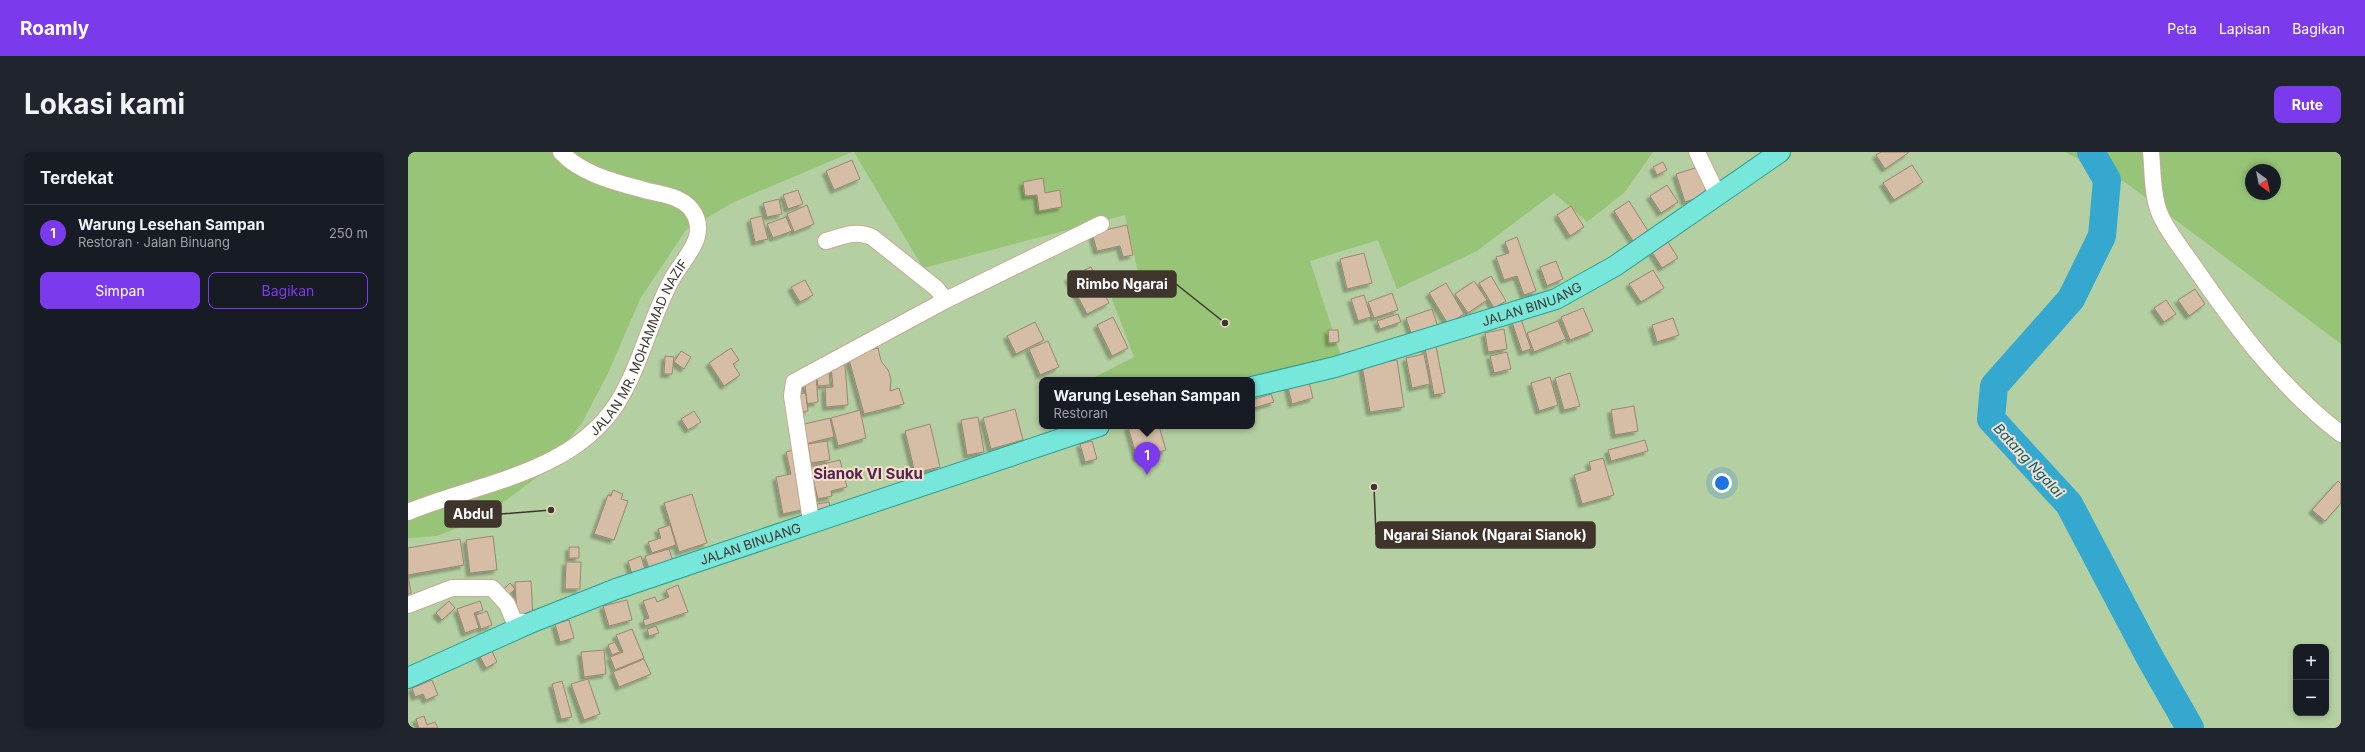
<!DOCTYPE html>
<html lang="id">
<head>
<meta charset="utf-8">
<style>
  body { margin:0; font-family:Inter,sans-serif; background:#20242c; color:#f1f3f6 }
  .controls { position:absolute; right:12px; bottom:12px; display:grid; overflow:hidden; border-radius:8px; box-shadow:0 2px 6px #0003 }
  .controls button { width:36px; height:36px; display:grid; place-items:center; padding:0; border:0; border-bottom:1px solid #363941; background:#171b24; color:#f1f3f6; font:20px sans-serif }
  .compass { position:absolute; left:1837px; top:12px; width:36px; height:36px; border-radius:50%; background:#171b24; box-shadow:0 2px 6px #0003; rotate:147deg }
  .you { position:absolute; left:1314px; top:331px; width:14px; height:14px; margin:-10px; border:3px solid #fff; border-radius:50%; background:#1a73e8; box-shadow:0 0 0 6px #1a73e833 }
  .badge { display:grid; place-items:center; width:26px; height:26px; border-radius:50%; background:#7c3aed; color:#fff; font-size:13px; font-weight:700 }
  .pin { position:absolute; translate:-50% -33px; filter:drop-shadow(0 1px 2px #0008) }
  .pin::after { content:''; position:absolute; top:21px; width:14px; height:12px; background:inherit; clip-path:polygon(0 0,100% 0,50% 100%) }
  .popup { position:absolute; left:631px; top:225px; width:216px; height:52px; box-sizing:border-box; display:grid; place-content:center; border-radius:8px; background:#171b24; filter:drop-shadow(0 1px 3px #0005); font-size:13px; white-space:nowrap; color:#9ea1a6 }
  .popup b { font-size:15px; color:#f1f3f6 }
  .popup::after { content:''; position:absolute; left:50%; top:100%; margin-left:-8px; border:8px solid transparent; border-top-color:#171b24 }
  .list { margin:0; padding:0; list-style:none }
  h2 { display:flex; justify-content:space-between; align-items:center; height:52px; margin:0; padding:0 16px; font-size:17px }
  h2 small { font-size:13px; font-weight:400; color:#9ea1a6 }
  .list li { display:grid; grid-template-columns:26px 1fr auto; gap:12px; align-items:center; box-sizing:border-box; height:56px; padding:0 16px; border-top:1px solid #363941 }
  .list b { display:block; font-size:15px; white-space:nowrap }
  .list p { margin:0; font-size:13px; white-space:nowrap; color:#9ea1a6 }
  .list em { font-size:13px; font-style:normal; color:#9ea1a6 }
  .actions { display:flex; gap:8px; padding:12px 16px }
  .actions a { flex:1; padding:9px 0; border:1px solid #7c3aed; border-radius:8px; text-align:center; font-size:14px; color:#7c3aed }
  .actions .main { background:#7c3aed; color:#fff }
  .map { position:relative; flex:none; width:1933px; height:576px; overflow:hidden; border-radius:8px }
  header { display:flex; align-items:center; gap:24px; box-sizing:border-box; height:56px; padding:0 20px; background:#7c3aed; color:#fff }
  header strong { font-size:19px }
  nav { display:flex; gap:22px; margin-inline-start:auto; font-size:14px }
  .intro { display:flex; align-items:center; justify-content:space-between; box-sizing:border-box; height:96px; padding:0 24px }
  h1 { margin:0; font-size:28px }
  .button { padding:10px 18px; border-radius:8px; background:#7c3aed; color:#fff; font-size:14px; font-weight:700 }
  main { display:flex; gap:24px; padding:0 24px }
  aside { flex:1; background:#171b24; border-radius:8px; box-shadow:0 2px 6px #0003 }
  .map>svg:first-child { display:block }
  .green { fill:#b4cfa1; fill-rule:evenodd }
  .forest { fill:#97c476; fill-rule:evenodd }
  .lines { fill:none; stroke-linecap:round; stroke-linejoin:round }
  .river { stroke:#35a8d0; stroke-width:28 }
  .building { fill:#d5bda6; stroke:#9c8570; filter:url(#shadow) }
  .minor-casing { stroke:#c3ab95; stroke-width:18 }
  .major-casing { stroke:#299e8f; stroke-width:22 }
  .minor { stroke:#fff; stroke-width:16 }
  .major { stroke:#77e7dc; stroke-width:20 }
  .labels { text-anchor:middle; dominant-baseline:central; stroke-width:4; stroke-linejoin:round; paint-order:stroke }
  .street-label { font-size:13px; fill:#3f352c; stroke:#f8dfc8 }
  .water-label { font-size:14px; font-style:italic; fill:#00617c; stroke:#f8dfc8 }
  .quarter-label { font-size:15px; font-weight:bold; fill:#512254; stroke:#f8dfc8 }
  .leader { fill:none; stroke:#3f352c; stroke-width:1.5 }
  .callout-dot { fill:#3f352c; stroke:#f8dfc8; stroke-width:1.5 }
  .callout { fill:#3f352c; stroke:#3f352c; stroke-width:1.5 }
  .callout-label { font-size:14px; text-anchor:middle; font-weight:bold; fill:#fff }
</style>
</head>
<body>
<header>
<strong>Roamly</strong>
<nav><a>Peta</a><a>Lapisan</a><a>Bagikan</a></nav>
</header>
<div class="intro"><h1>Lokasi kami</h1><a class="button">Rute</a></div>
<main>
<aside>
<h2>Terdekat<small></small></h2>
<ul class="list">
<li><span class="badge">1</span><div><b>Warung Lesehan Sampan</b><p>Restoran · Jalan Binuang</p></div><em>250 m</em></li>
</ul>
<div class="actions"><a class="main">Simpan</a><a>Bagikan</a></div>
</aside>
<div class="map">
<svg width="1933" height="576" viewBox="0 0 1933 576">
  <defs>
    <filter id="shadow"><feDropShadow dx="-3.5" dy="3.5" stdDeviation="1" flood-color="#0004"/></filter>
  </defs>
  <rect width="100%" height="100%" fill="#f8dfc8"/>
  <path class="green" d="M325,0h1608v576h-1933v-400zM1843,18h24v24h-24zM634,228h210v46h-210zM1888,495h30v66h-30z"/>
  <path class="forest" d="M0,0h444l-118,50 -48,28 -46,69 -31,72 -27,52 -41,51 -60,45 -44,17 -29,2z
    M446,0h799l-28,40 -38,30 -33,-29 -77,58 -80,38 -19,-49 -68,21 31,95 -96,24h-156l45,-23 -28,-74 32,-11 -13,-57 -202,53z
    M1657,0h276v192l-215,-161zM1843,18h24v24h-24z"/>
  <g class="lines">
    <path class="river" d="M1683,0l16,28 -5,56 -31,63 -77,87 -3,33 78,85 80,152 41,72"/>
  </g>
  <path class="building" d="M1473,0h27v1l-23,16 -9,-14z
    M444,8l8,19 -26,11 -8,-19z
    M1255,10l4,8 -10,5 -4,-8z
    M1504,13l11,17 -29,18 -11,-17z
    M1290,15l9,28 -22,7 -9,-28z
    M635,26l2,15 15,-3 2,17 -23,4 -2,-16 -12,1 -2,-14z
    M1259,33l11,17 -17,11 -11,-17z
    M390,38l5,14 -15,5 -5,-14z
    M371,47l3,15 -15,3 -4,-14z
    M1221,49l19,30 -15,10 -19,-30z
    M399,53l7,19 -20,8 -7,-18z
    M1163,54l13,21 -14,9 -13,-21z
    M354,64l6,23 -13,3 -5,-23z
    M378,65l6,14 -19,7 -6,-14z
    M719,73l6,30 -10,2 -3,-11 -23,5 -5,-18z
    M1109,85l19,54 -12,4 -7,-19 -13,4 -8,-23 13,-4 -4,-11z
    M1260,90l10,16 -16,10 -10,-16z
    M956,101l8,30 -25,6 -7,-30z
    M1148,109l7,18 -16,7 -7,-19z
    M683,115l18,36 -22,11 -19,-36z
    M1245,118l11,18 -23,14 -12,-18z
    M1083,124l15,25 -12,7 -15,-25z
    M397,128l8,15 -13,7 -9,-15z
    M1066,129l13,19 -19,13 -13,-19z
    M1038,131l18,31 -16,10 -19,-31z
    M1787,137l10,15 -16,12 -11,-16z
    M984,141l6,17 -24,8 -6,-16z
    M956,143l7,22 -13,4 -7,-22z
    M1758,148l10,14 -12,8 -10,-14z
    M1175,156l10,23 -23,9 -9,-23z
    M1024,157l6,18 -26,9 -6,-18z
    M990,162l3,8 -21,7 -3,-8z
    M705,165l15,31 -16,8 -15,-31z
    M1265,166l6,17 -22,7 -5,-17z
    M1113,167l10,30 -9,3 -10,-30z
    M1150,169l8,18 -32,13 -7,-19z
    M627,170l9,18 -28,14 -9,-18z
    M1096,177l3,20 -19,3 -3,-19z
    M920,178h10l1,12 -10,1z
    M640,189l11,26 -19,8 -11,-26z
    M1028,194l9,47 -11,2 -9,-47z
    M323,196l8,12 -6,4 7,11 -16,11 -15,-23z
    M470,196l3,13 7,9 3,9 -1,12 9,-3 5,16 -40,10 -16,-58z
    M273,199l10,6 -7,12 -10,-7z
    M1099,200l4,17 -17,4 -4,-17z
    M1016,202l6,30 -18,4 -6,-30z
    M257,204l9,1 -2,17h-8z
    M989,208l7,47 -34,5 -8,-47z
    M437,213l3,40 -22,2 -1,-19 8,-1 -2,-21z
    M421,217l1,16 -12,1 -2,-15z
    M1162,221l10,33 -16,4 -9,-32z
    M408,223l2,27 -11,2 -3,-27z
    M1142,225l8,28 -19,6 -8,-28z
    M900,226l5,20 -21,6 -5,-21z
    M398,241l2,18 -10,1 -1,-18z
    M863,242l3,8 -20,6 -2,-8z
    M1226,254l4,25 -23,4 -4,-25z
    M607,257l8,31 -32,9 -8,-31z
    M452,258l6,28 -28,8 -7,-28z
    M286,259l7,11 -13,8 -7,-11z
    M570,265l6,35 -17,3 -6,-35z
    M422,266l4,19 -29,7 -5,-19z
    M522,272l10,43 -25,6 -10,-42z
    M724,274h27l7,24 -29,8 -9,-31z
    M1237,288l3,11 -37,10 -3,-11z
    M419,289l3,19 -19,3 -3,-19z
    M684,289l5,18 -12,3 -5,-18z
    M389,297l13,59 -27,6 -7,-37 15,-3 -5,-22z
    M1195,306l11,37 -32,9 -8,-29 17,-5 -2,-8z
    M432,308l7,27 -16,4 1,5 -14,3 -8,-32z
    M1930,329l3,3v19l-16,18 -13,-11z
    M205,338l10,4 -2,5 7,2 -14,39 -20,-6 14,-39 3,1z
    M284,342l15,49 -28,9 -15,-49z
    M421,350l2,11 -13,2 -1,-11z
    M262,373l6,20 -24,8 -4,-11 13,-4 -3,-9z
    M85,384l4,34 -27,3 -4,-33z
    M52,387l4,26 -56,10 3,18 -3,1v-46z
    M161,395h10v11h-10z
    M261,397l4,12 -24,8 -4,-13z
    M233,404l4,14 -13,4 -4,-13z
    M158,410h15l-1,27h-15z
    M123,429l2,37 -16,1 -2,-37z
    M102,431l5,6 -7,7 -5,-6z
    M270,433l10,27 -43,14 -2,-6 6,-2 -6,-17 12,-4 2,5 12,-5 -3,-7z
    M219,448l5,20 -23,6 -6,-20z
    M41,449l6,7 -13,12 -6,-7z
    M72,449l3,9 -9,3 5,15 -14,5 -8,-24z
    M79,459l5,14 -11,4 -5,-14z
    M161,468l5,18 -14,4 -5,-18z
    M248,474l3,7 -10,3 -2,-7z
    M224,477l12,29 -29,12 -5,-13 13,-5 -7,-17z
    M207,490l5,10 -8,3 -4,-10z
    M83,497l6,13 -11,6 -7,-13z
    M196,498l2,24 -22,3 -3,-25z
    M236,507l7,15 -32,13 -6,-15z
    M180,527l12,35 -16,6 -13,-36z
    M24,528l6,15 -12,5 -3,-6 -8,3 -3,-9z
    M154,529l10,36 -11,2 -9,-35z
    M16,564l3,9 8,-3 3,6h-19l-3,-9z"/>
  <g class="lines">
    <g class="minor-casing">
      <g id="minor">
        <path d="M1289,0l20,42"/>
        <path d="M1743,0c2,20 1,41 8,60 8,20 24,38 36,56 42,61 86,120 146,166"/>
        <path d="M418,89c17,-5 30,-11 46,-4l64,51 10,12"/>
        <path id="s1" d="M0,360c70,-29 162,-38 208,-107 25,-39 34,-86 56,-126 12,-22 39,-44 19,-70 -10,-12 -28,-15 -43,-18 -29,-8 -66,-16 -87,-39"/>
        <path d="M403,369l-19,-125 2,-14 152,-82 155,-76"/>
        <path d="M0,453l44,-17h40l15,16 7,17 16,2"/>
      </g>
    </g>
    <g class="major-casing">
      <g id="major">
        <path id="s2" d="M844,235l83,-20 221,-68 59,-33 165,-114"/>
        <path id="s3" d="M0,526l122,-55 86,-34 483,-163"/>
      </g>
    </g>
    <use href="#minor" class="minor"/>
    <use href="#major" class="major"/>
  </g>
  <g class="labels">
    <g class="street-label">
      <text stroke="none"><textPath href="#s2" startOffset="292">JALAN BINUANG</textPath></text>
      <text stroke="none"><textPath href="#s1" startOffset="300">JALAN MR. MOHAMMAD NAZIF</textPath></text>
      <text stroke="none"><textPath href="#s3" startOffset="368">JALAN BINUANG</textPath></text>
    </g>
    <g class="water-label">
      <text transform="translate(1621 308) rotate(47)">Batang Ngalai</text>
    </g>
    <g class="quarter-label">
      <text x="460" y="321">Sianok VI Suku</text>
    </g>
  </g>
  <path class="leader" d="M817 171L768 132M143 358L93 362M966 335L968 383"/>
  <g class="callout-dot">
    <circle cx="817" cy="171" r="4"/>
    <circle cx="143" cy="358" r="4"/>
    <circle cx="966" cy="335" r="4"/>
  </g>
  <g class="callout">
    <rect x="660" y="119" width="108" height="26" rx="4"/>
    <rect x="37" y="349" width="56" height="26" rx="4"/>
    <rect x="968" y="370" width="219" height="26" rx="4"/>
  </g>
  <g class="callout-label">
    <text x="714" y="137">Rimbo Ngarai</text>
    <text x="65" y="367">Abdul</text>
    <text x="1077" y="388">Ngarai Sianok (Ngarai Sianok)</text>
  </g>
</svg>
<div class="controls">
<button>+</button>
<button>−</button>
</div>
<svg class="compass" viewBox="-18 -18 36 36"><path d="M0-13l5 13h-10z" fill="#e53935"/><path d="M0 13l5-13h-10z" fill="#9ea1a6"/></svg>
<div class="you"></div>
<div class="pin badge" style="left:739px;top:323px">1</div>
<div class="popup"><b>Warung Lesehan Sampan</b>Restoran</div>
</div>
</main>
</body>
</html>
